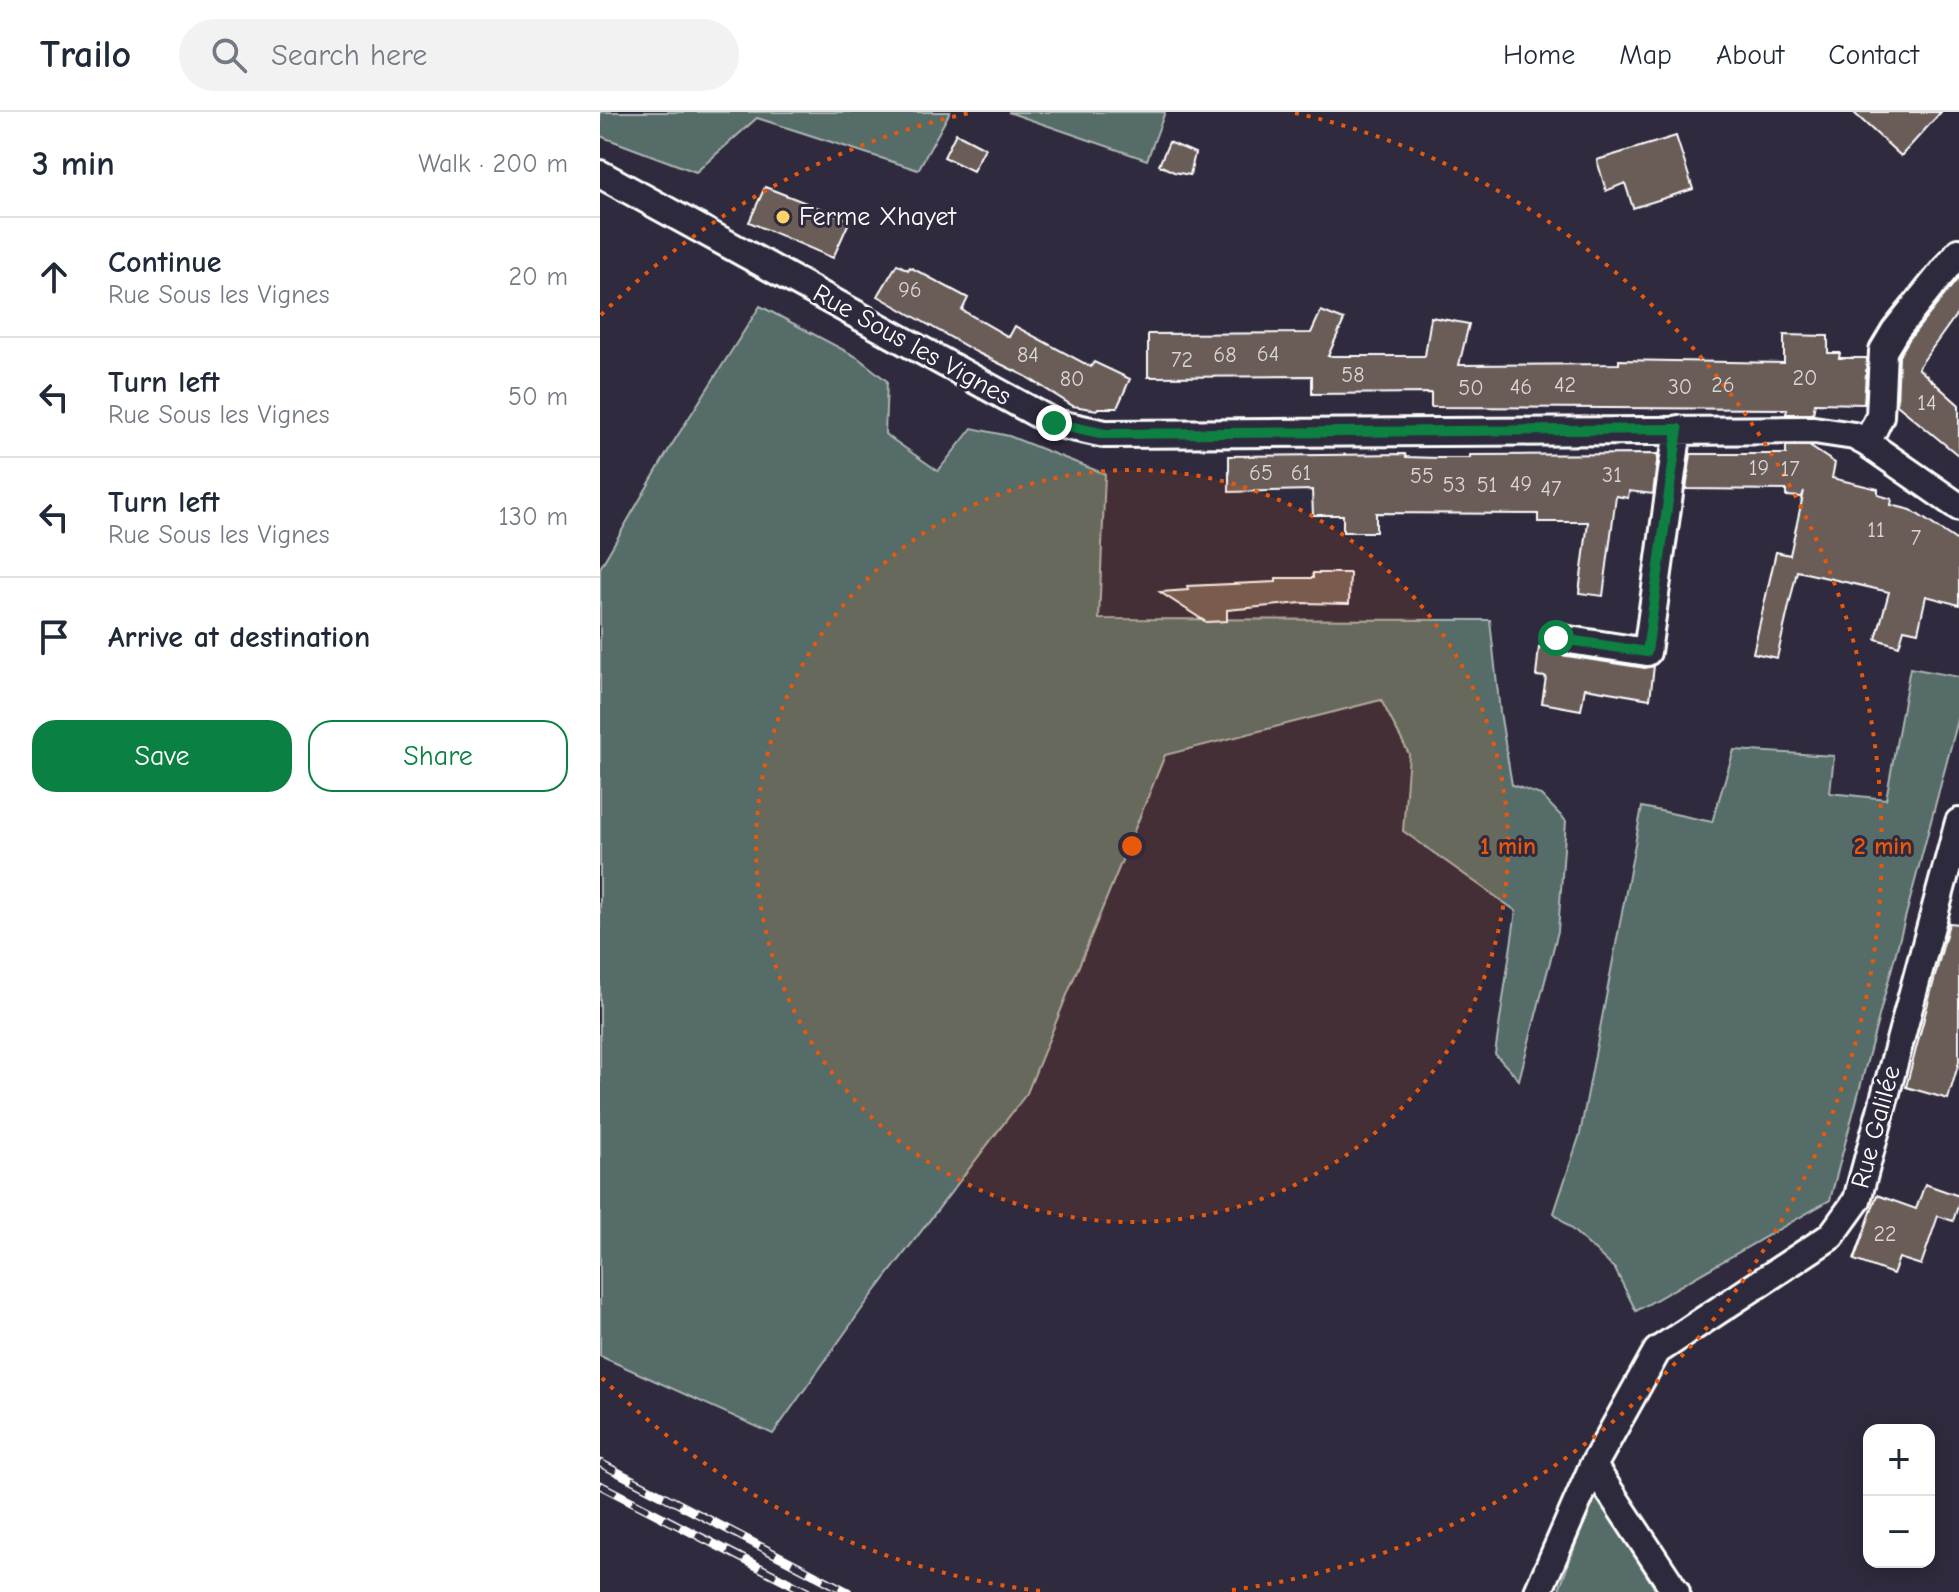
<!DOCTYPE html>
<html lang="en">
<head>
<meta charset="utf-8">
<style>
  body { margin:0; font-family:"Comic Neue",sans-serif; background:#f2f2f3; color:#1f2937 }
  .controls { position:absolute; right:24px; bottom:24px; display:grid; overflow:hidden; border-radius:16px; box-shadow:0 4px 20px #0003 }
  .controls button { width:72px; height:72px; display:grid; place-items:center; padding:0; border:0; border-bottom:2px solid #e0e1e3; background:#fff; color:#1f2937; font:40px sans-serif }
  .stop { position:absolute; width:24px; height:24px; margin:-18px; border:6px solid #0b8043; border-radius:50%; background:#fff }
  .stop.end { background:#0b8043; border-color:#fff; box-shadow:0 2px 8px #0008 }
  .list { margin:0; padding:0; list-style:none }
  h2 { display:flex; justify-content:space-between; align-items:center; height:104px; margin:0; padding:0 32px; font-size:34px }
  h2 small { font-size:26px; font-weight:400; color:#747a83 }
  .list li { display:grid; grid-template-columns:52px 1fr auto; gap:24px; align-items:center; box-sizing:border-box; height:120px; padding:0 32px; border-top:2px solid #e0e1e3 }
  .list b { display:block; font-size:30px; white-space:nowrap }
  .list p { margin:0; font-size:26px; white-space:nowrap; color:#747a83 }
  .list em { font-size:26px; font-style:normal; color:#747a83 }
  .actions { display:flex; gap:16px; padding:24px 32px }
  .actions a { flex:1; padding:18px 0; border:2px solid #0b8043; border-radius:24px; text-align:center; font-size:28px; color:#0b8043 }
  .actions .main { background:#0b8043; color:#fff }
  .icon { flex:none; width:44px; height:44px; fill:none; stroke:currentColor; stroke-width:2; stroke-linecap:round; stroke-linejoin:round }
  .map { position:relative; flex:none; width:1359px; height:1480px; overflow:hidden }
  header { display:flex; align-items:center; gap:48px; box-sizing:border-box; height:112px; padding:0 40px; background:#fff; border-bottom:2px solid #e0e1e3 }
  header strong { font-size:38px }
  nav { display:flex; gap:44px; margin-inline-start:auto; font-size:28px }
  .search { width:560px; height:72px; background:#f2f2f3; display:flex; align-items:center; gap:20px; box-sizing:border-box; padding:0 28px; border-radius:44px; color:#747a83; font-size:30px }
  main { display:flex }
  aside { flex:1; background:#fff }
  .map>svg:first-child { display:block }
  .green { fill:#576c67; stroke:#abb6b3; stroke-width:2 }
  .building { fill:#6a5d59; stroke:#fff; stroke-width:2 }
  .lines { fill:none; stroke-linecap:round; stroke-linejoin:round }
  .minor-casing { stroke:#fff; stroke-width:32 }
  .minor { stroke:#2f2a3d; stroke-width:26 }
  .rail-casing { stroke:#fff; stroke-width:9 }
  .rail { stroke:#2f2a3d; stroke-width:6; stroke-dasharray:18; stroke-linecap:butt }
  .route { stroke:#0b8043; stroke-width:10 }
  .ring { fill:none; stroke:#e8590c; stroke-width:4; stroke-dasharray:4 8 }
  .poi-dot { fill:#ffd166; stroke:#2f2a3d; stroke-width:3 }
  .labels { text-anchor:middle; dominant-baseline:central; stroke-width:6; stroke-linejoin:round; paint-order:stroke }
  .number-label { font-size:22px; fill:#dad6d6 }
  .poi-label { font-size:26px; fill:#fff; stroke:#2f2a3d; text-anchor:start }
  .street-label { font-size:26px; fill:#fff; stroke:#2f2a3d }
  .centre { fill:#e8590c; stroke:#2f2a3d; stroke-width:4 }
  .ring-label { font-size:24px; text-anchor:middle; font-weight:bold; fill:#e8590c; stroke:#2f2a3d; stroke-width:6; stroke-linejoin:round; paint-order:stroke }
</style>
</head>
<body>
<header>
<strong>Trailo</strong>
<div class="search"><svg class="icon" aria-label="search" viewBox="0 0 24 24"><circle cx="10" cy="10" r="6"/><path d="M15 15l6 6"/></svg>Search here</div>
<nav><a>Home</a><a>Map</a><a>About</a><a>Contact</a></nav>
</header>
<main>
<aside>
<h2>3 min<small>Walk · 200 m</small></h2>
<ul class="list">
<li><svg class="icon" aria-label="ahead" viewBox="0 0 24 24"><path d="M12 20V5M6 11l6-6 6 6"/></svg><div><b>Continue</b><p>Rue Sous les Vignes</p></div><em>20 m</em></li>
<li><svg class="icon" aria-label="left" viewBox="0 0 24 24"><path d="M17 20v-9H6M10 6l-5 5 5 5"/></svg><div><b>Turn left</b><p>Rue Sous les Vignes</p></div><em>50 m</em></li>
<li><svg class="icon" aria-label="left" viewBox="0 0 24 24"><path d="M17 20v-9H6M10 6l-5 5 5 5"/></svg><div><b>Turn left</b><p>Rue Sous les Vignes</p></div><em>130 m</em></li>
<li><svg class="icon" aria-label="arrive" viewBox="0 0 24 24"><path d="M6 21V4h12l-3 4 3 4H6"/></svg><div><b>Arrive at destination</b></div></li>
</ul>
<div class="actions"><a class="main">Save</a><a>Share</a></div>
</aside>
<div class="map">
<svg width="1359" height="1480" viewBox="0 0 1359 1480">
  <rect width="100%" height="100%" fill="#2f2a3d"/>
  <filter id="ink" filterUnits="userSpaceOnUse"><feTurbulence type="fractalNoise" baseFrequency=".0125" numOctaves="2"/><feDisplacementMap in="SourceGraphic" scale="16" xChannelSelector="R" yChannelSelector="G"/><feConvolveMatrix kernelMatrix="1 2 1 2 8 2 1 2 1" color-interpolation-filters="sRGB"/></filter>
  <g filter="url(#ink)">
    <path class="green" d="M0,0h350l-32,58 -161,-52 -61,54 -96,-36z
      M408,0h157l-18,48z
      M160,194l97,51 30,24 -2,53 53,37 34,-43 37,8 96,38 -6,145 391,1 10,92 12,73 29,10 25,26 -8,110 -39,149 -24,-26 21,-143 -113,-80 6,-77 -28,-54 -216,55 -138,338 -163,213 -91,128 -173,-78v-788l71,-122z
      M1310,556l49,9v39l-129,484 -194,111 -21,-42 -61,-56 26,-79 62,-327 70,15 22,-72 100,6 -4,37 56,6z
      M995,1381l62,99h-99z"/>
    <path class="building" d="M1253,0h88l-40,44z
      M356,21l29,15 -12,23 -29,-14z
      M1076,24l17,53 -60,19 -8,-25 -19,8 -9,-31z
      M569,30l26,11 -5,22 -16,-3 -15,-7z
      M165,75l85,33 -17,38 -84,-36z
      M297,152l11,6 2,-3 58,31 -6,12 47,27 6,-11 76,41 3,-5 36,17 -13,29h-19l-1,2 -24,-4 -48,-30 -47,-23 -100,-57z
      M1359,165v34l-41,57 41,37v51l-62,-51 2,-49 11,-18z
      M721,199l23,9 -16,36h97l6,-39 38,7 -10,41 160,-1v-4l165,3v-28l44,1v17h12l-1,5h28l-3,46 -49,-1 -2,11h-27l1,-5 -356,-2v-14l-119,1v-18l-164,1v-43l163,-1z
      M1186,334h23l26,17 -3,15 46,11v6l14,4 -1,6 20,5 48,32v63l-33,-9 -8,36 -14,-3 -5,17 -23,-7 13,-47 -92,-21 -20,87 -24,-5 23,-101 14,3 14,-64 -2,6 -16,-1v-6l-100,-1 5,-35h95z
      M805,342l1,3 32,1h32v-3l188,-1 -5,40 -24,-3 -1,7 -12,-2 -13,100 -24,-3 9,-71h-50v-8l-162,-1v19h-33v-17h-30l-1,-25 -83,2v-36z
      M713,461h37l-1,31 -47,-1 -75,7v11l-21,1 -46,-30 28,-2 -1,-4 89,-4v-4h37z
      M939,535l15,7 91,14 9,-2 -4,33 -65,-11 -4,22 -39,-7 4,-26 -10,-1z
      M1349,811l10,1v138l-11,37 -42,-12z
      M1325,1072l34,12v7l-6,18 -15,-5 -17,49 -22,-7 -6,16 -39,-14 23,-65 39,14z"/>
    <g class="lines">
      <g class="minor-casing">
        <path id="minor" d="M0,62l454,249 51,11 709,-4 40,6 13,7 92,64
          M1267,331l13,-27 3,-65 12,-20 64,-79
          M956,526l91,14 31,-223
          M993,1354l83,126
          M938,1480l55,-126 64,-115 174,-115 26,-36 102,-378"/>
      </g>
      <use href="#minor" class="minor"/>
      <g class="rail-casing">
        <path id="rail" d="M0,1351l248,129
          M0,1373l207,107"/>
      </g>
      <use href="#rail" class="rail"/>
    </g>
  </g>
  <g class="lines" filter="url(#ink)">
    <path class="route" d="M454,311l51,11 573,-5 -31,223 -91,-14"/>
  </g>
  <circle cx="532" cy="734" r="376" fill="#e8590c" fill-opacity=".12"/>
  <g class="ring">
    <circle cx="532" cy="734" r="376"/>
    <path d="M440 1479A751 751 0 0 1 1 1265M1 203A751 751 0 0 1 369 1M695 1A751 751 0 0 1 624 1479"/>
  </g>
  <circle class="poi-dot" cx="183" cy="105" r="8"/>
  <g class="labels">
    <g class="number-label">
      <text x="310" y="178">96</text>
      <text x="668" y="242">64</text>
      <text x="428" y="243">84</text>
      <text x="625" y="243">68</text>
      <text x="582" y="248">72</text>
      <text x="753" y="263">58</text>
      <text x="1205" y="266">20</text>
      <text x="472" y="267">80</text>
      <text x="965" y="273">42</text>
      <text x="1123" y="273">26</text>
      <text x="921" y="275">46</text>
      <text x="1080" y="275">30</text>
      <text x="871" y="276">50</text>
      <text x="1327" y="291">14</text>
      <text x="1159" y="356">19</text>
      <text x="1190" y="357">17</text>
      <text x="661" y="361">65</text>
      <text x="701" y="361">61</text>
      <text x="1012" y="363">31</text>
      <text x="822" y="364">55</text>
      <text x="921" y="372">49</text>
      <text x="854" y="373">53</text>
      <text x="887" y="373">51</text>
      <text x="951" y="377">47</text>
      <text x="1276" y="418">11</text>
      <text x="1316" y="426">7</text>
      <text x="1285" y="1122">22</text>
    </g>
    <g class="poi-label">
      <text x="199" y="105">Ferme Xhayet</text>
    </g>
    <g class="street-label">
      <text transform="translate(312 233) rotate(29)">Rue Sous les Vignes</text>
      <text transform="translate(1276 1015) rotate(-75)">Rue Galilée</text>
    </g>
  </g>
  <circle cx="532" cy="734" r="12" class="centre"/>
  <g class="ring-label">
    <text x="908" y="742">1 min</text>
    <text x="1283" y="742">2 min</text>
  </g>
</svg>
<div class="controls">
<button>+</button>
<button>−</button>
</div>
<div class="stop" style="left:956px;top:526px"></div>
<div class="stop end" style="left:454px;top:311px"></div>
</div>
</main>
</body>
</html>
